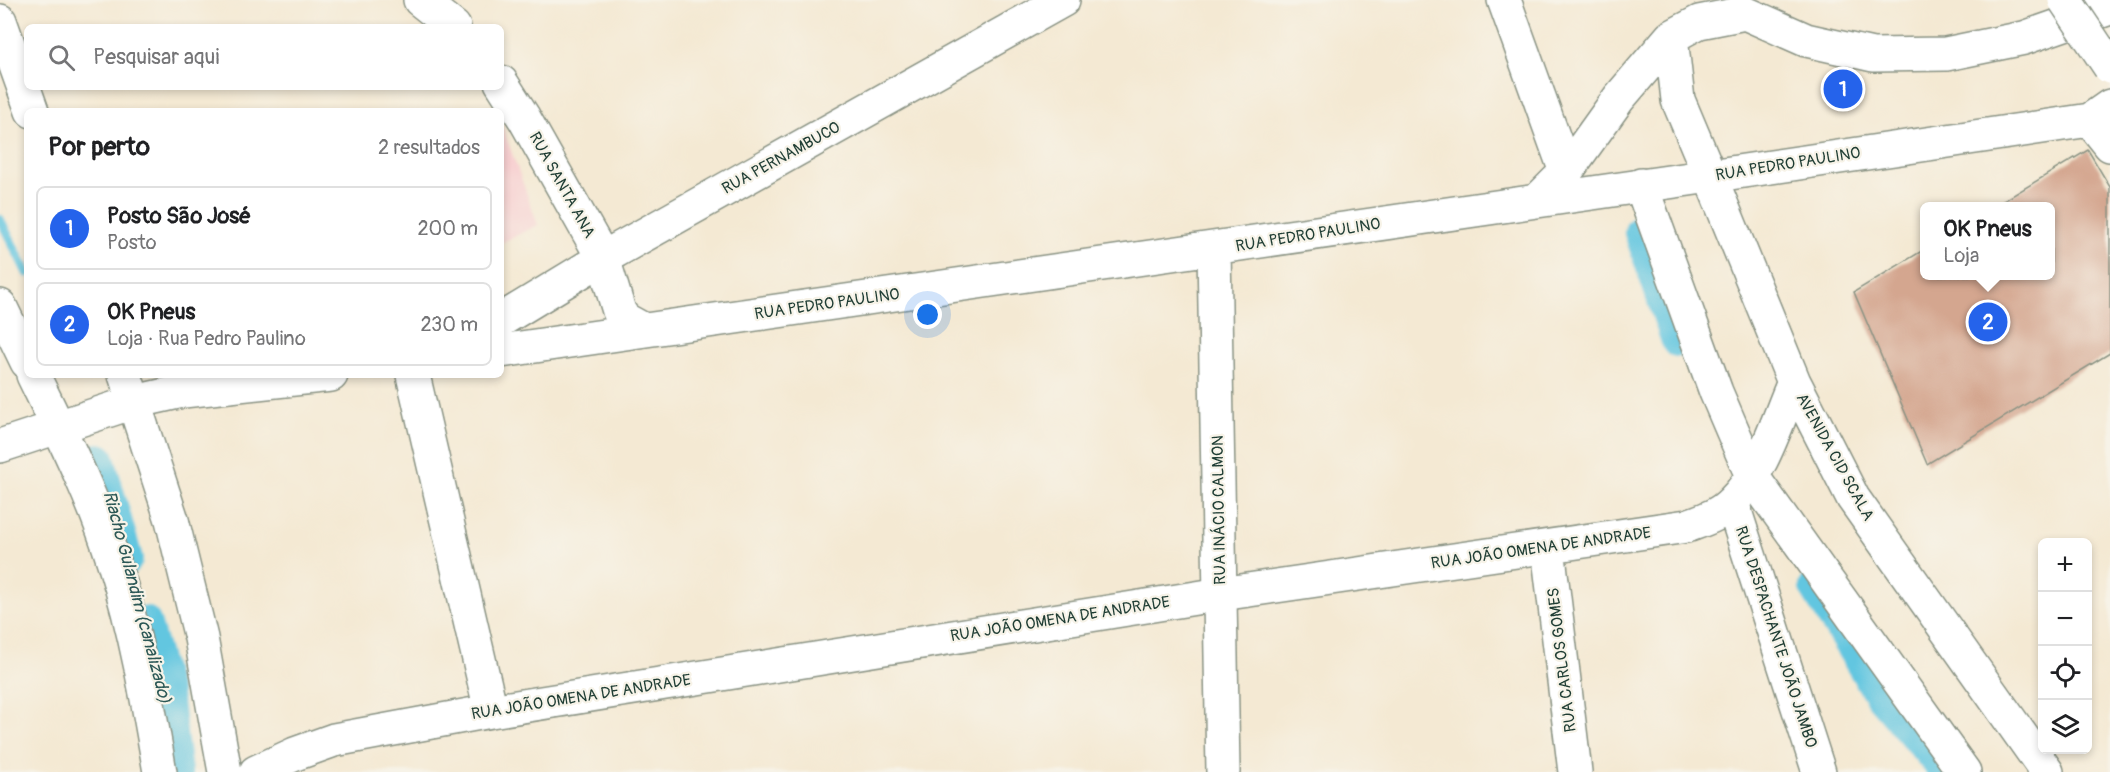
<!DOCTYPE html>
<html lang="pt">
<head>
<meta charset="utf-8">
<style>
  body { margin:0; font-family:Pangolin,sans-serif; background:#f6f6f6; color:#202124 }
  .controls { position:absolute; right:18px; bottom:18px; display:grid; overflow:hidden; border-radius:9px; box-shadow:0 3px 9px #0003 }
  .controls button { width:54px; height:54px; display:grid; place-items:center; padding:0; border:0; border-bottom:2px solid #e0e0e0; background:#fff; color:#202124; font:30px sans-serif }
  .you { position:absolute; left:928px; top:315px; width:21px; height:21px; margin:-15px; border:4px solid #fff; border-radius:50%; background:#1a73e8; box-shadow:0 0 0 9px #1a73e833 }
  .badge { display:grid; place-items:center; width:39px; height:39px; border-radius:50%; background:#2563eb; color:#fff; font-size:20px; font-weight:700 }
  .pin { position:absolute; translate:-50% -50%; border:3px solid #fff; box-shadow:0 2px 6px #0006 }
  .popup { position:absolute; left:1920px; top:202px; width:135px; height:78px; box-sizing:border-box; display:grid; place-content:center; border-radius:9px; background:#fff; filter:drop-shadow(0 2px 4px #0005); font-size:20px; white-space:nowrap; color:#757577 }
  .popup b { font-size:22px; color:#202124 }
  .popup::after { content:''; position:absolute; left:50%; top:100%; margin-left:-12px; border:12px solid transparent; border-top-color:#fff }
  .list { margin:0; padding:0; list-style:none }
  h2 { display:flex; justify-content:space-between; align-items:center; height:78px; margin:0; padding:0 24px; font-size:26px }
  h2 small { font-size:20px; font-weight:400; color:#757577 }
  .list li { display:grid; grid-template-columns:39px 1fr auto; gap:18px; align-items:center; box-sizing:border-box; height:84px; margin:0 12px 12px; padding:0 12px; border:2px solid #e0e0e0; border-radius:9px }
  .list b { display:block; font-size:22px; white-space:nowrap }
  .list p { margin:0; font-size:20px; white-space:nowrap; color:#757577 }
  .list em { font-size:20px; font-style:normal; color:#757577 }
  .icon { flex:none; width:33px; height:33px; fill:none; stroke:currentColor; stroke-width:2; stroke-linecap:round; stroke-linejoin:round }
  .map { position:relative; flex:none; width:2110px; height:772px; overflow:hidden }
  .search { position:absolute; background:#fff; box-shadow:0 3px 9px #0003; left:24px; top:24px; width:480px; height:66px; display:flex; align-items:center; gap:15px; box-sizing:border-box; padding:0 21px; border-radius:9px; color:#757577; font-size:22px }
  .panel { position:absolute; background:#fff; box-shadow:0 3px 9px #0003; left:24px; top:108px; width:480px; height:270px; border-radius:9px }
  .map>svg:first-child { display:block }
  .built { fill:#f7cfd0 }
  .lines { fill:none; stroke-linecap:round; stroke-linejoin:round }
  .stream { stroke:#62c6e0; stroke-width:9 }
  .canal { stroke:#62c6e0; stroke-width:32 }
  .building { fill:#d4a68f }
  .minor-casing { stroke:#8a9384; stroke-width:36 }
  .major-casing { stroke:#8a9384; stroke-width:36 }
  .highway-casing { stroke:#8a9384; stroke-width:36 }
  .minor { stroke:#fff; stroke-width:33 }
  .major { stroke:#fff; stroke-width:33 }
  .highway { stroke:#fff; stroke-width:33 }
  .major-bridge-casing { stroke:#8a9384; stroke-width:36; stroke-linecap:butt }
  .major-bridge { stroke:#fff; stroke-width:33 }
  .labels { text-anchor:middle; dominant-baseline:central; stroke-width:4.5; stroke-linejoin:round; paint-order:stroke }
  .street-label { font-size:16px; fill:#1f3d34; stroke:#f7f3e8 }
  .water-label { font-size:18px; font-style:italic; fill:#2c5856; stroke:#f7f3e8 }
</style>
</head>
<body>
<div class="map">
<svg width="2110" height="772" viewBox="0 0 2110 772">
  <rect width="100%" height="100%" fill="#f7f3e8"/>
  <filter id="ink" filterUnits="userSpaceOnUse"><feTurbulence type="fractalNoise" baseFrequency=".0167" numOctaves="2"/><feDisplacementMap in="SourceGraphic" scale="12" xChannelSelector="R" yChannelSelector="G"/><feConvolveMatrix kernelMatrix="1 2 1 2 8 2 1 2 1" color-interpolation-filters="sRGB"/></filter>
  <filter id="wash" filterUnits="userSpaceOnUse"><feTurbulence type="fractalNoise" baseFrequency=".008" numOctaves="4" result="noise"/><feDisplacementMap in="SourceGraphic" scale="24" xChannelSelector="R" yChannelSelector="G"/><feGaussianBlur stdDeviation="1.35" result="paint"/><feColorMatrix in="noise" values="0 0 0 0 0 0 0 0 0 0 0 0 0 0 0 0 0 1.4 0 .05"/><feComposite in="paint" operator="in"/></filter>
  <g filter="url(#wash)">
    <rect width="100%" height="100%" fill="#f4e9d3"/>
    <path class="built" d="M501,123l37,102 -37,18z"/>
    <g class="lines">
      <path class="stream" d="M0,219l27,54"/>
      <path class="canal" d="M1640,232l37,109
        M99,459l28,100
        M1815,587l65,108 66,77
        M145,622l21,73 10,77"/>
    </g>
    <g id="blocks">
      <path class="building" d="M2088,150l22,37v166l-183,111 -73,-172 71,-43v27h126v-70h-56z"/>
    </g>
  </g>
  <g filter="url(#ink)">
    <use href="#blocks" fill-opacity="0" stroke="#8a9384" stroke-width="1.5"/>
    <g class="lines">
      <g class="minor-casing">
        <path id="minor" d="M420,0l34,27
          M1504,0l62,172
          M0,21l32,90
          M501,82l23,36 79,140
          M2090,120l20,25
          M1710,176l84,206 59,116 194,274
          M1641,185l75,207 36,84 212,296
          M0,306l27,56
          M501,320l102,-62 460,-258
          M33,375c30,62 61,123 81,188 22,69 34,139 46,209
          M125,375l47,145 29,118 24,134
          M413,375l78,336
          M1732,502l87,270
          M1548,548l27,224
          M256,772l39,-18 39,-14 157,-29 730,-117 466,-68c16,-6 33,-11 45,-24 31,-30 45,-81 62,-120"/>
      </g>
      <g class="major-casing">
        <path id="major" d="M1214,249l9,523
          M603,258l16,53 5,8 20,11
          M501,351l1209,-175
          M0,446l134,-44 49,-11 148,-16"/>
      </g>
      <g class="highway-casing">
        <path id="highway" d="M1671,37l7,63 32,76 380,-56 20,-14
          M1538,200l28,-28 53,-74 52,-61 28,-15 46,-9 61,27 67,15 73,-1 78,-16 86,-30"/>
      </g>
      <use href="#minor" class="minor"/>
      <use href="#major" class="major"/>
      <use href="#highway" class="highway"/>
      <g class="major-bridge-casing">
        <path id="major-bridge" d="M2065,0l45,67"/>
      </g>
      <use href="#major-bridge" class="major-bridge"/>
    </g>
  </g>
  <g class="labels">
    <g class="street-label">
      <text transform="translate(781 158) rotate(-29)">RUA PERNAMBUCO</text>
      <text transform="translate(1788 164) rotate(-9)">RUA PEDRO PAULINO</text>
      <text transform="translate(562 185) rotate(61)">RUA SANTA ANA</text>
      <text transform="translate(1308 235) rotate(-9)">RUA PEDRO PAULINO</text>
      <text transform="translate(827 304) rotate(-8)">RUA PEDRO PAULINO</text>
      <text transform="translate(1835 457) rotate(61)">AVENIDA CID SCALA</text>
      <text transform="translate(1219 510) rotate(-91)">RUA INÁCIO CALMON</text>
      <text transform="translate(1541 548) rotate(-8)">RUA JOÃO OMENA DE ANDRADE</text>
      <text transform="translate(1060 619) rotate(-9)">RUA JOÃO OMENA DE ANDRADE</text>
      <text transform="translate(1776 637) rotate(72)">RUA DESPACHANTE JOÃO JAMBO</text>
      <text transform="translate(1562 660) rotate(-97)">RUA CARLOS GOMES</text>
      <text transform="translate(581 697) rotate(-9)">RUA JOÃO OMENA DE ANDRADE</text>
    </g>
    <g class="water-label">
      <text transform="translate(137 597) rotate(75)">Riacho Gulandim (canalizado)</text>
    </g>
  </g>
</svg>
<div class="controls">
<button>+</button>
<button>−</button>
<button><svg class="icon" aria-label="locate" viewBox="0 0 24 24"><circle cx="12" cy="12" r="6"/><path d="M12 2v4M12 18v4M2 12h4M18 12h4"/></svg></button>
<button><svg class="icon" aria-label="layers" viewBox="0 0 24 24"><path d="M12 4l9 5-9 5-9-5zM3 14l9 5 9-5"/></svg></button>
</div>
<div class="you"></div>
<div class="pin badge" style="left:1843px;top:89px">1</div>
<div class="pin badge" style="left:1988px;top:322px">2</div>
<div class="popup"><b>OK Pneus</b>Loja</div>
<div class="search"><svg class="icon" aria-label="search" viewBox="0 0 24 24"><circle cx="10" cy="10" r="6"/><path d="M15 15l6 6"/></svg>Pesquisar aqui</div>
<section class="panel">
<h2>Por perto<small>2 resultados</small></h2>
<ul class="list">
<li><span class="badge">1</span><div><b>Posto São José</b><p>Posto</p></div><em>200 m</em></li>
<li><span class="badge">2</span><div><b>OK Pneus</b><p>Loja · Rua Pedro Paulino</p></div><em>230 m</em></li>
</ul>
</section>
</div>
</body>
</html>
